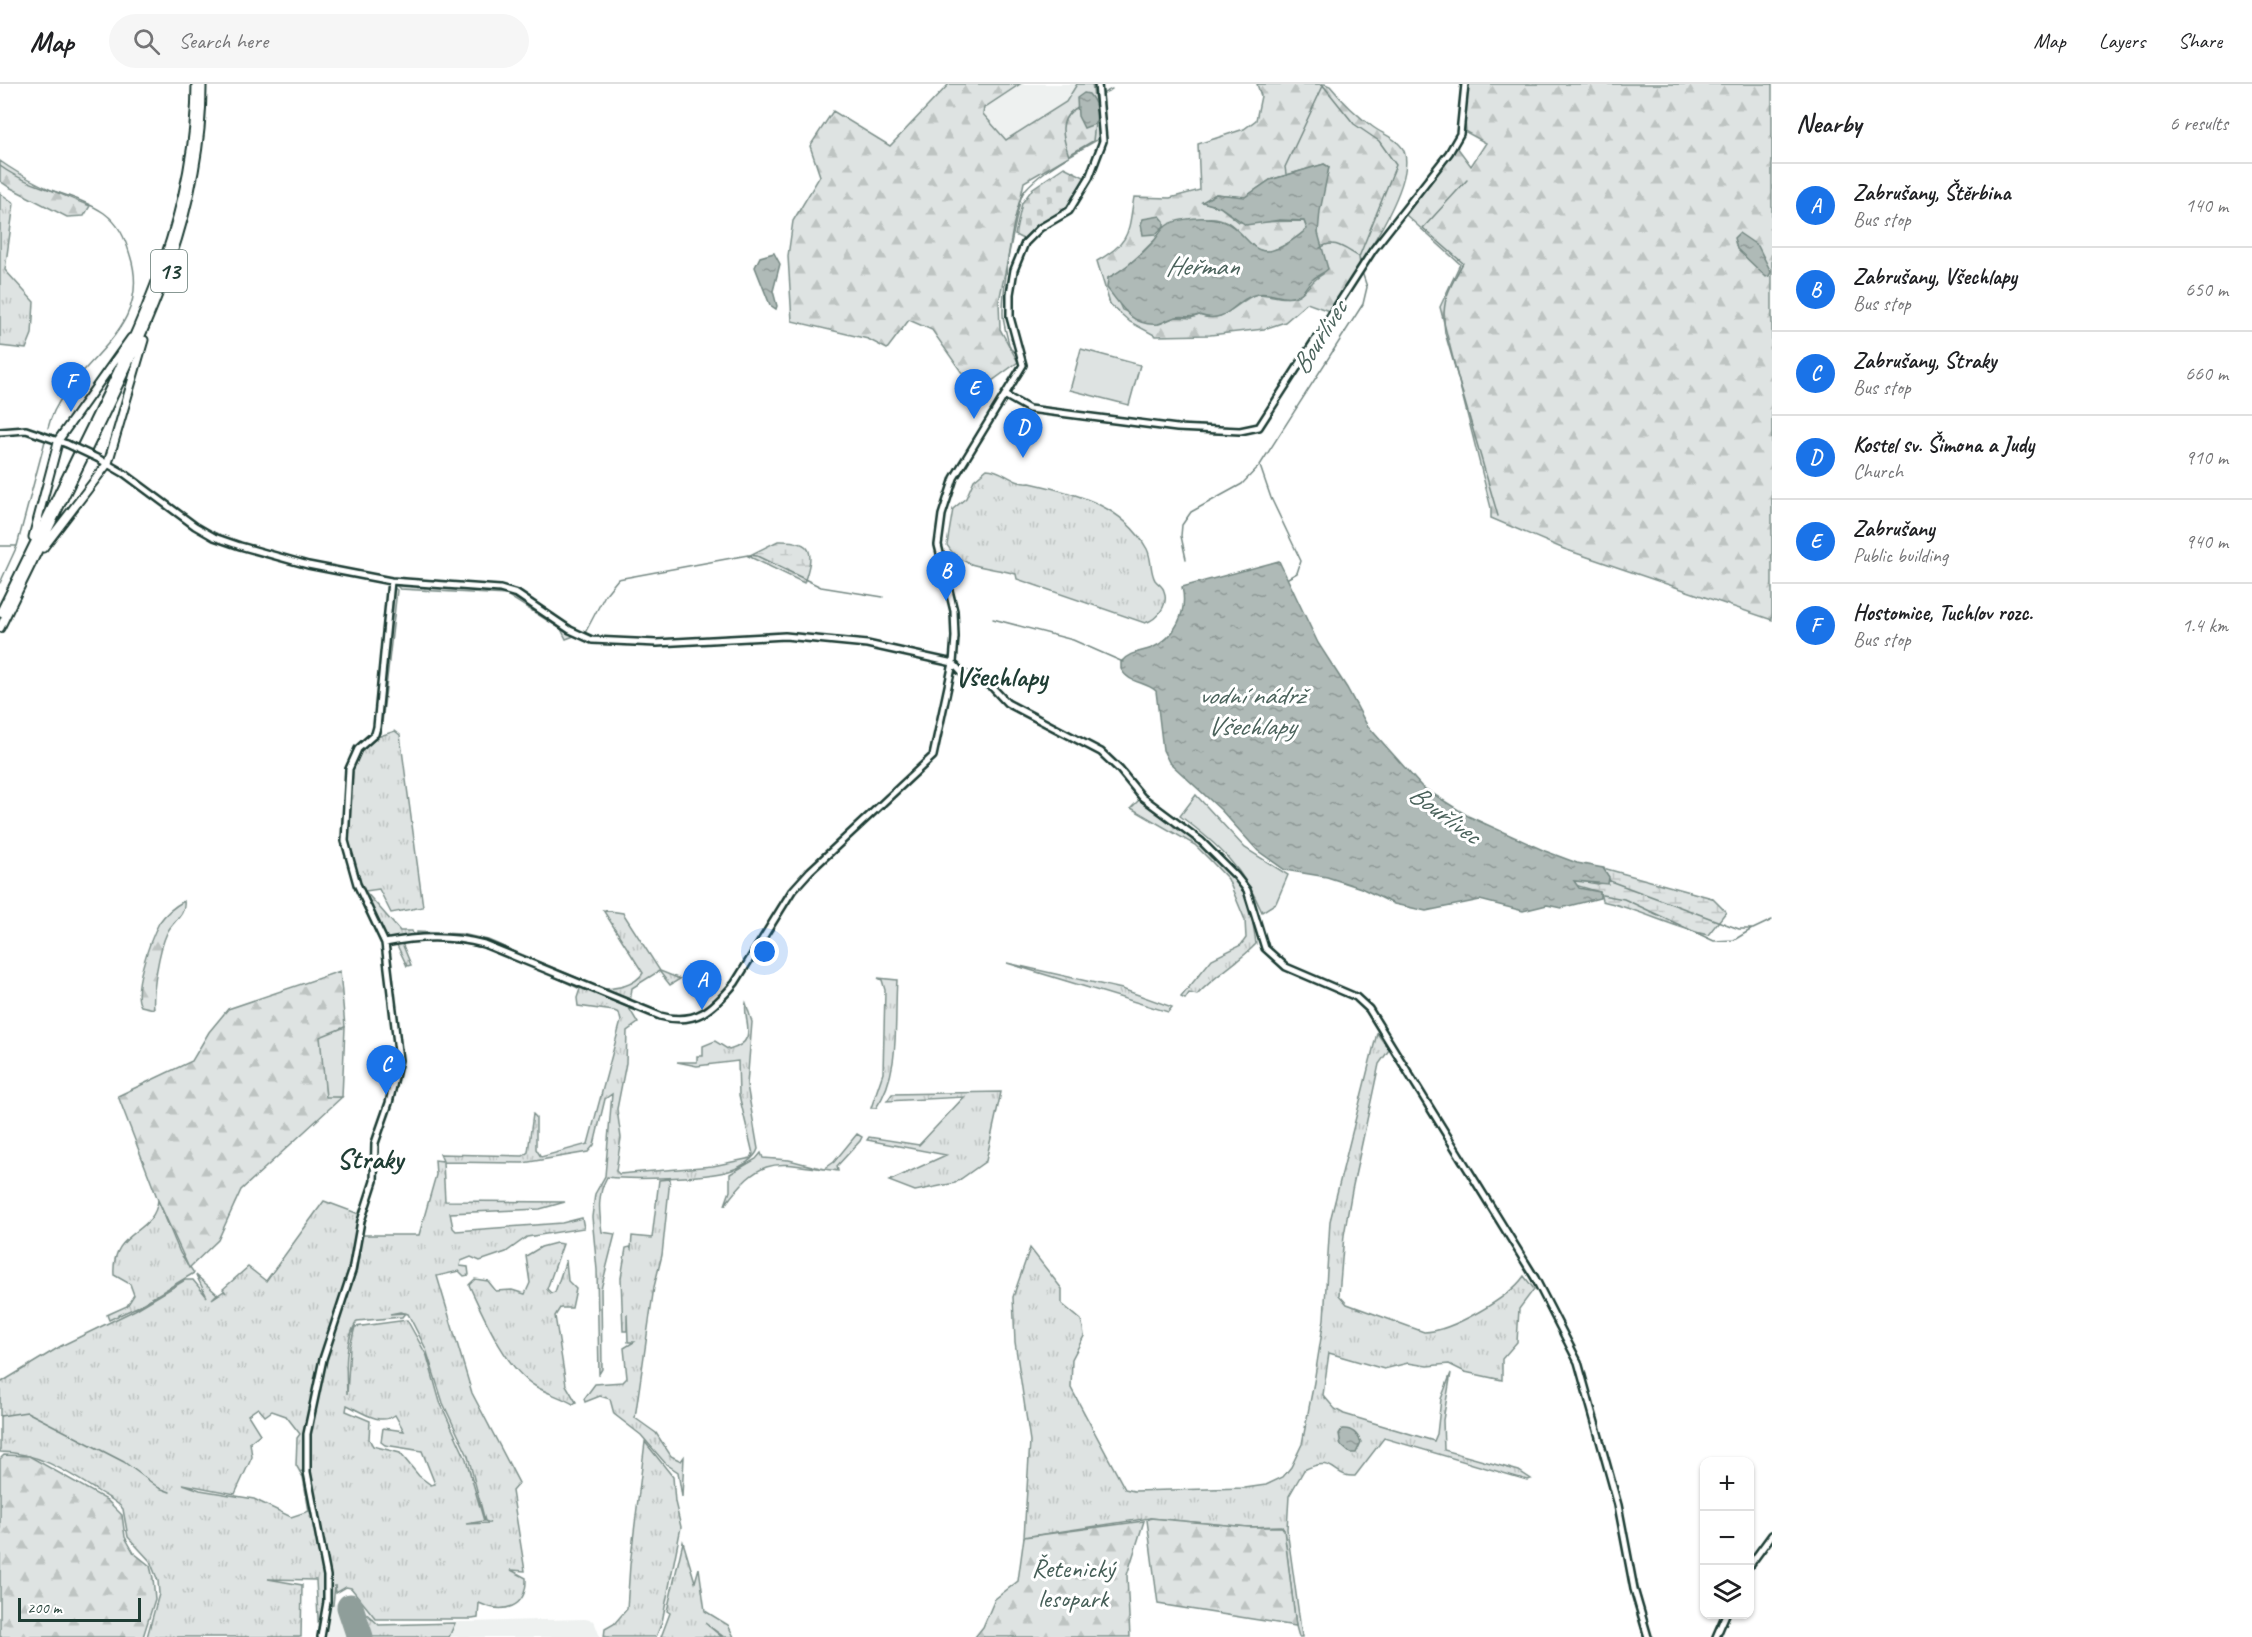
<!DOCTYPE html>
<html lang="en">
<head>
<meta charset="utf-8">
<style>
  body { margin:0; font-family:Caveat,sans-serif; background:#f6f6f6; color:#202124 }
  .controls { position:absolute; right:18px; bottom:18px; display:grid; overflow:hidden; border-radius:12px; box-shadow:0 2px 4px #0004 }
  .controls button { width:54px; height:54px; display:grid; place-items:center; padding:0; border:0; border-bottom:2px solid #e0e0e0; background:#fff; color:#202124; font:30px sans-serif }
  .scale { position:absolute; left:18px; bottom:15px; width:123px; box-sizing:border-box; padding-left:6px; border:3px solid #1f3d34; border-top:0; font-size:16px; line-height:21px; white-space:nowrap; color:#1f3d34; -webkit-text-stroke:4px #fff; paint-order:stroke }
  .you { position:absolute; left:765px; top:868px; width:21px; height:21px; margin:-15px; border:4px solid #fff; border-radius:50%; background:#1a73e8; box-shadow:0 0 0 9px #1a73e833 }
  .badge { display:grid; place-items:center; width:39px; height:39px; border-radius:50%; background:#1a73e8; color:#fff; font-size:20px; font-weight:700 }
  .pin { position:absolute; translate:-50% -50px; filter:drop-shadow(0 2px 3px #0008) }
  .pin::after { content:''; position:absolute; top:32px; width:21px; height:18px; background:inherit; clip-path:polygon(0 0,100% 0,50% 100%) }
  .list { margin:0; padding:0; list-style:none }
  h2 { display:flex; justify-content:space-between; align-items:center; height:78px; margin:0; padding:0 24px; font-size:26px }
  h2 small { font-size:20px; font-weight:400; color:#757577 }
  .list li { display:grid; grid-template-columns:39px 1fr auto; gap:18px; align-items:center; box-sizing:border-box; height:84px; padding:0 24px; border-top:2px solid #e0e0e0 }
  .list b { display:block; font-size:22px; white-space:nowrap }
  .list p { margin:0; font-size:20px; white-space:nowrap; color:#757577 }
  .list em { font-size:20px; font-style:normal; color:#757577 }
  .icon { flex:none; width:33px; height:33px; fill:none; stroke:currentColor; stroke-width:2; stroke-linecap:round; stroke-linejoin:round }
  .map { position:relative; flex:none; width:1772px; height:1553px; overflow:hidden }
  header { display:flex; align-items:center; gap:36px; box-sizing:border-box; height:84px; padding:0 30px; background:#fff; border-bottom:2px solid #e0e0e0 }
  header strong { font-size:28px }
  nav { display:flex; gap:33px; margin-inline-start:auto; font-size:21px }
  .search { width:420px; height:54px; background:#f6f6f6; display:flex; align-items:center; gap:15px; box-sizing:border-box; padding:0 21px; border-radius:33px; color:#757577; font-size:22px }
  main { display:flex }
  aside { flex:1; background:#fff }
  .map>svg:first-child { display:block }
  .built { fill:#eef1f0 }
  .grass { fill:url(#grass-tufts); stroke:#7e908b; stroke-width:1.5; fill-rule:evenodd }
  .forest { fill:url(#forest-firs); stroke:#7e908b; stroke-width:1.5; fill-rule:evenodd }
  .wetland { fill:url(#wetland-marsh); stroke:#7e908b; stroke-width:1.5 }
  .cemetery { fill:url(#cemetery-stones); stroke:#7e908b; stroke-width:1.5 }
  .garden { fill:#dee3e2; stroke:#7e908b; stroke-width:1.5 }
  .water { fill:url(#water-ripples); stroke:#758883; stroke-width:1.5 }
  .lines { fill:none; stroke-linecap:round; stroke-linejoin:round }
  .stream { stroke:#758883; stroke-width:1.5 }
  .runway { stroke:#8f9e9a; stroke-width:27 }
  .secondary-casing { stroke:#1f3d34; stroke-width:10 }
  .highway-casing { stroke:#1f3d34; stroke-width:11 }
  .secondary { stroke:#fff; stroke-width:5 }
  .highway { stroke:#fff; stroke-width:7 }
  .secondary-bridge-casing { stroke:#1f3d34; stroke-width:10; stroke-linecap:butt }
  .secondary-bridge { stroke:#fff; stroke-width:5 }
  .labels { text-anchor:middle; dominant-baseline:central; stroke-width:6; stroke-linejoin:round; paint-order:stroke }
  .shield { fill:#fff; stroke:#627771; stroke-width:1.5 }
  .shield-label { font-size:24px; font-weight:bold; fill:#1f3d34 }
  .park-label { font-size:26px; fill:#455e57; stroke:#fff }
  .water-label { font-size:27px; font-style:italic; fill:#4a625b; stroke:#fff }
  .quarter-label { font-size:28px; font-weight:bold; fill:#1f3d34; stroke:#fff }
</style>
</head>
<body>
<header>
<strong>Map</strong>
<div class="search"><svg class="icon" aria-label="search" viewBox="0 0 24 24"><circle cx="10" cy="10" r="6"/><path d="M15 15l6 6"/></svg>Search here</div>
<nav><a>Map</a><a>Layers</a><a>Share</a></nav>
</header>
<main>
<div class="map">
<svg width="1772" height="1553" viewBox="0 0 1772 1553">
  <defs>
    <pattern id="grass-tufts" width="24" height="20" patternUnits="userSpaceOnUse" patternTransform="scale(1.5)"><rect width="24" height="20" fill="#dee3e2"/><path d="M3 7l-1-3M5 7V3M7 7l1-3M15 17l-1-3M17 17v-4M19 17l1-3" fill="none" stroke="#bec4c2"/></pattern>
    <pattern id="forest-firs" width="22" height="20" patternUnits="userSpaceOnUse" patternTransform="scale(1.5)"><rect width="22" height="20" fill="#dee3e2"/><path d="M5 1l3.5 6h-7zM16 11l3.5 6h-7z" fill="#bec4c2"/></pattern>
    <pattern id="wetland-marsh" width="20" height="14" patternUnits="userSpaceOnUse" patternTransform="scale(1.5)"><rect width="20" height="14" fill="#dee3e2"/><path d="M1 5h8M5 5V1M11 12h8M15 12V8" fill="none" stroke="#bec4c2"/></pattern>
    <pattern id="cemetery-stones" width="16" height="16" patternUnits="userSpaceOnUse" patternTransform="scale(1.5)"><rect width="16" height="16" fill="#dee3e2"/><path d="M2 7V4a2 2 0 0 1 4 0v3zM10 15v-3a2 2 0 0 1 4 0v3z" fill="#bec4c2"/></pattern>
    <pattern id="water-ripples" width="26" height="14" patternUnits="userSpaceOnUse" patternTransform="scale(1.5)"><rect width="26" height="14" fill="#afbab7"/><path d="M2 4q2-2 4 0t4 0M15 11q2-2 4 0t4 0" fill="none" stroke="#8e9896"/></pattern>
  </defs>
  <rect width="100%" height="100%" fill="#fff"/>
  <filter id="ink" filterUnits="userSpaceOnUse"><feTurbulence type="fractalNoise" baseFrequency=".0167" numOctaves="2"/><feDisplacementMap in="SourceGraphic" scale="12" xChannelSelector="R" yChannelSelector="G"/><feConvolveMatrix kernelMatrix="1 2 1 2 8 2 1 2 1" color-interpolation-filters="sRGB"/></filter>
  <g filter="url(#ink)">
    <path class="built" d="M1020,0h57l-11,18 -60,39 -23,-28 1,-5z
      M354,1511l25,29 206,-5 9,2 6,16h-273l3,-28 11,-11z"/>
    <path class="grass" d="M0,109l14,10 -9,67 29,32 -2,32 -6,15 -26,-3z
      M987,385c16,0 26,16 43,14 45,10 93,22 117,66 5,10 3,23 8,31 3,4 8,6 9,11 5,13 -6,28 -19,32l-128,-44 -1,-5c-23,-8 -54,-3 -69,-29l6,-36 13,-11 8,-18z
      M395,500l110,8 16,7 53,37 -8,3 -5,-10 -54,-34 -107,-6z
      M393,503l4,3 -16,142 -4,5 18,-6 5,4 23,172 -32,6 -12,-24 -14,2 35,40h12l2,6 -29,2 -21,-42 -17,-50v-15l5,-66 6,-14 18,-18z
      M1139,716c33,26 88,54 105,93 7,15 10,35 12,51 -18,19 -41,31 -59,51l-8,-2 -4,6 -4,-2 31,-38 29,-14 5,-7 -1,-18 -17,-41 -16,-17 -17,-17 -64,-37z
      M603,826l20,3 37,58 20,8 -10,6 -11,-14 -27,17 -2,15c-66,-27 -141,-71 -213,-67v-4l45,2 26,6 116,49c14,-1 30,-3 39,-16z
      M442,854l46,9 141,61 9,15 -11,8 -1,32 -9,46 4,29 -5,33 3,3 94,-8 38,-8 2,-4 -14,-59 -1,-34 -41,5 -20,-4h20v-6h6v-10l12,-5 14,9c32,-9 13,-30 17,-47l6,19 -5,63 11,64c-3,10 -18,19 -29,22 -24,7 -96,9 -122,6 -10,18 -8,35 -5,55l13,2 -14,55 1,80 -3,5 -2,-104 -5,-53 3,-23 10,-18 7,-82 -7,5 -11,46 -6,7 -65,11 -80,-1 2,39 120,1 -25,7 -90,4 3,15 3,3 106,-8 20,-5 2,10 -57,9 -21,15 -26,9 -9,-4 -10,4 -1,5 8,1 1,8 -5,1 -5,-5 -22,5 35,117 47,90 -7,8 13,80 -14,-1 15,8c1,31 -23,36 -47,25l-1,15 -6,1h-96l-25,-31 -5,-1 -10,6 -1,-8 -2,20 -5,1v-33l-19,-101v-31l16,-81 27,-79 8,-46h59l17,-60 -1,-15 8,1 -3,-7 83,2 5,-4 5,-38 3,3v32l5,8 47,-13 33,-123 -2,-8 -5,-2 -36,-5 -1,-8 3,-9c-63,-29 -107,-56 -178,-46l9,22 -4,1 -11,-23zM400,1228l8,2 18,35 17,54 25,53 17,65 5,2 -24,1 18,-3 -18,-62 -26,-57 -13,-46 -20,-36 -52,7 -5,19 -3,48c-1,-24 -3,-52 10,-73l45,-4 3,-4 -15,1zM347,1321c15,7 33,21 48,10l9,16 -21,-3 -2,14 4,3 37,6 13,33 -4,1 -12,-9 -19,-23 -27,-7 -4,-7 1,-18 -24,-10z
      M1007,879l115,26 50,18 -4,5z
      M878,894l19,2c-3,42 4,93 -21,128h-5l12,-35 2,-83 -3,-10z
      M1377,949l12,17 -10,14 -27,126 -8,45 -5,60 8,9 77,28c26,0 85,-34 100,-56l10,13 -15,20 -2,33 -15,17v21l-37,-8 -16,-8 -22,2 -19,-3 -24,6 -55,-16 -6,42 12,14 9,5 90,27 3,-7 4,-35 10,-26 -8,47 1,30 75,21 12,8 -4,1 -143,-42 -29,38c-22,2 -20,-22 -51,-6l-15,26 -2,33 15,108h-3l-3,-11 -12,-96 -3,-4 -33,1 -98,-9 -126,19 6,-96 -15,-99 -2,-45 17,-49 32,41v15l19,16 2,8 1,8 -12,23 -1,29 54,101 9,2 111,-3 21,-3 17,-8 8,-10 11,-23 12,-62 10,-63 6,-98z
      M1001,1008l-15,69 -31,22 -40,8 -26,-10 57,-26 -79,-15 2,-3 50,8 45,-48 -77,4 5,-7z
      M857,1050l5,3 -2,4 -23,25 1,5c-60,-7 -74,-20 -113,34l5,-14v-17l26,-15 5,-6 2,5 26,2 35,9 10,-7z
      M670,1095l-8,76 -8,32 -19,131 21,15 15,23 10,5 3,-4 -2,40 -4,-25 -12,-8 -25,-29 -27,-21 -4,-15 -10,-3 -15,6 -1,-3 11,-15 28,-2 4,-4 -3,-30 10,-6h-6l-1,-28v17h-4l-2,-53 5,-30 4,-1 1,2 1,-13 20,2 7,-58z
      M158,1116l22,53 14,20 -57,34 -28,13 -2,-5 20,-9 7,-11 -4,-11 -16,-9c-3,-46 40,-39 44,-75z
      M324,1117l35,13 -9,58 -19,52 -17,63 -10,53v30l-4,2c9,6 23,89 24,104 2,21 -2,41 -5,61l-3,-57 -48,-1 34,6 -1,52h-154l12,-43 -1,-13 -8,-20 -22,-24 -5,-28c-6,-8 -18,-13 -27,-19 -30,-19 -59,-38 -96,-38v-69l61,-37 74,-36 50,-30h8l14,17 -11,-22 21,19 -5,5 12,-8 2,2 -3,-4 25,-22 18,14zM258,1324l7,8 7,-5 14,5 14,18 -3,4 -1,27 7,12 6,34 -18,6 -37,-18 -54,-9 -17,-6 52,10 17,-37 -2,-15 10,-8 -12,-19z
      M556,1159l7,1 -16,45 4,4 4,-1 11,-32 2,21 8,8 -4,19h-12l-5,8 11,69 10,17 -3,2c-12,-7 -27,-11 -38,-18 -29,-17 -52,-71 -66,-101l6,-6 13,2 8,10 16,-1 13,4 5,-11 -4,-27 15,-9z
      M645,1358l28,35 2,25 6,25 -19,95 -6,15h-52l1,-8 9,-5 13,-15 3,-44z
      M683,1458l12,40 4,-14 6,43 23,14 6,12h-10l-19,-14 17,14h-61l9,-24 -3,-2z
      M361,1525l18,16 76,-2 -6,14h-79z"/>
    <path class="forest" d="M949,0h71l-36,24 -1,6 23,26 60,-38 11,-18h15l10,53 -78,45 -25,119 1,28 18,33 -33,24 -23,-13 -30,-43 -23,-10 -22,29 -19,-10 -76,-18 -4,-65 5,-35 27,-45 -10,-30 23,-35 57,35z
      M1257,0h68l5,2c13,16 26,29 43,41 8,6 20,10 27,18 28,28 -53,138 -71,166l-22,-8 -22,19 -21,7 -54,6 -54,1 -26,-14 -20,-18 -13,-43c34,-19 31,-28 37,-64l36,1 30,-8 -2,-46 46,-15 12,-9 5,-24zM1324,80l5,3c-5,20 -12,44 -11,65 1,17 9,24 5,42 -10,5 -14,14 -22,19 -14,10 -31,0 -45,1 -21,9 -32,30 -57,21l-8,3 -15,-1 -18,7 -36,-14 -14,-32c24,-12 31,-24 50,-41 7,-7 20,-9 29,-13 6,-2 12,-6 18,-6 49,-6 33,69 102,11l-3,-8 -65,1 -19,-15 -17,-5 13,-8 29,3 25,-17z
      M1468,0h304v536l-208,-71 -73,-31v-10l-51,-201 20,-43 -54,-49 47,-66 4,-2 14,19 15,-23 -20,-11 -2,-23z
      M0,77c28,20 58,33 90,45l-6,10 -17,1 -58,-30 -9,-6z
      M184,817c2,15 -12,20 -17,32 -8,17 -15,58 -13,76l-13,-3c-10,-14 10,-68 18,-83 6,-9 16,-17 25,-22z
      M340,887l5,56 -24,11 5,58 16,1 -101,93 -23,50 -29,28 -31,-68 -40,-104 74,-35 17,-29 19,-23z
      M4,1371l25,1 78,44 15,15 3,22 9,16 16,13 3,12 2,21 -12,38h-143v-178z
      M1150,1434l98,9h34l2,3 12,96 -138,-22 -11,-84z
      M1144,1437l-17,54 3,62h-155l8,-10 12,-28 23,-18 6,-44z"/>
    <path class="wetland" d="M778,457c37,-1 36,12 26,42l-56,-27z
      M1603,784l109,30 14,14 -18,23c-37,-8 -69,-26 -106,-34l-2,-9 -25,-7 -1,-5 24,4 12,-3z"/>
    <path class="cemetery" d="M1064,83l22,11 -19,33 -29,13 -15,15 -8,-4 7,-32 11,-15z"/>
    <path class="garden" d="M1081,265l59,16 -11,40 -59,-15z
      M1196,711l49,53 43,27 -12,28 -14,9c-19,-44 -44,-68 -82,-96z
      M345,943l-3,70h-16l-6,-60z"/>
    <path class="water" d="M1084,9l5,1c7,8 10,19 6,30l-11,4 -6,-12 -1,-18z
      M1324,80l5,3 -9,44 -2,22 10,36c-5,5 -11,6 -16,11 -5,4 -7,11 -12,14 -14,9 -28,-3 -42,0 -24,4 -29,32 -59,21 -9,4 -14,0 -23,2 -6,1 -12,6 -18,7 -27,3 -37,-19 -51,-36l1,-10c19,-10 32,-22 46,-37 4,-5 7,-11 12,-15 7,-6 30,-9 40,-8 52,1 36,66 101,11l-3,-8 -24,-1 -34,5 -26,-18 -18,-5 14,-8 29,3 25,-17z
      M1160,132l4,5v5l-8,8 -13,1 -2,-11 2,-5z
      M1739,149l19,13 13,26 -2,4 -3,1 -29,-28 -3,-11z
      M774,169l6,11 -7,27 4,15 -1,3 -6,-4 -15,-38 5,-10z
      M1279,477l39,82 29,45 20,37 55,62 46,29 77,35 32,12 26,5 6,9 -1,7 -34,-3 5,7 21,4v6l-39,10 -14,-3 -24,6 -43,-11 -54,11 -32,-7 -33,-16 -34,-11 -42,-7 -27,-19 -37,-41 -52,-48 -6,-12 -7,-59c-11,-10 -27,-7 -35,-22v-7c8,-10 20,-10 31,-14 23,-10 36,-36 30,-61z
      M1342,1345c10,-1 15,5 19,13l-5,11h-6l-9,-8 -2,-11z"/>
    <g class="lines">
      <path class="stream" d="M1322,0l32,40 25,17 17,24 -37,92 1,8
        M1100,11l12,-6
        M1069,71l24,-14 2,-18
        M0,82c33,24 75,27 104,47 15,11 21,25 26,42 26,81 -67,109 -82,173
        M1286,90l-1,-7 38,-81
        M1467,96l-44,48 40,35c-15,27 -22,38 -18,70l53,183
        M1320,164c14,-10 25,1 38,8
        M1017,269l-7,-4c-2,-11 -7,-24 -7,-36 0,-22 10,-108 22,-123 12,-14 28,-24 44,-34 -7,-20 -12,-38 9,-49
        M1260,382l11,32 30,63 -4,12 -9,5
        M0,462h17
        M1186,475l-5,-23 1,-11 9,-13 51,-28 18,-19 103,-161 4,-17 -5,-15
        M0,499l17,-37 28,-105
        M993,535l80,21 50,22
        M585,549l20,-38 13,-16 130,-24 9,1 64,31 62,10
        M1610,797l129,48h14l19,-9
        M1602,811l22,4 90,42 20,-1 18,-11
        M0,1332l27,-4 97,50 35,26 11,4"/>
      <path class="runway" d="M350,1523l10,30"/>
      <g class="secondary-casing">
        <path id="secondary" d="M1006,312l23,13 148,19 63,3 19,-4 114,-177 76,-97 11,-19 5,-50
          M0,348l26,-2 41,14
          M99,375l26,15 70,52 19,11 26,9 68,19 83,16 109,8 17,5 53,36 22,10 65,3 128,-7 82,8 86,19 9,10 30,14 15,16 94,49 19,18 22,27 59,44 35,35 11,14 18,58 21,19 70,30 13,12 166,269 43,84 40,143 16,84 14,48
          M385,859c34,-7 65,-8 99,1l176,72c36,10 53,-7 75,-33l57,-92 18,-20 123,-115 20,-93 2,-26 -1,-26 -16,-66 4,-30 12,-37 69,-113 -13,-48v-23l4,-24 11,-27 15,-15 29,-17 20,-33 14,-37 -5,-57
          M1750,1481l22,-30
          M321,1553l6,-35v-26l-20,-104v-38l16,-75 29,-88 9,-50 13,-40 1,-38 14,-40 10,-43 -14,-117 -28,-59 -12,-43 4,-72 9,-20 17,-15 2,-7 14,-146
          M1716,1553l10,-23"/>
      </g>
      <g class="highway-casing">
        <path id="highway" d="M33,453l26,-98 72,-101
          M43,464l65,-85 36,-123
          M0,529c29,-58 57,-117 86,-176 55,-112 110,-225 110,-353
          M0,544c32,-65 64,-130 96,-196 53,-110 107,-222 106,-348"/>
      </g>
      <use href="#secondary" class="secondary"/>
      <use href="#highway" class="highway"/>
      <g class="secondary-bridge-casing">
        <path id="secondary-bridge" d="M67,360l32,15"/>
      </g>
      <use href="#secondary-bridge" class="secondary-bridge"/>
    </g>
  </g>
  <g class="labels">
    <rect class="shield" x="151" y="166" width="36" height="42" rx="4.5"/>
    <g class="shield-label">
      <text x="169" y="187">13</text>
    </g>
    <g class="park-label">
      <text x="1073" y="1484">Řetenický<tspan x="1073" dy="30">lesopark</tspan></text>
    </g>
    <g class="water-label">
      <text x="1202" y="182">Heřman</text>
      <text transform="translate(1319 253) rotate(-58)">Bouřlivec</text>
      <text x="1251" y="611">vodní nádrž<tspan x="1251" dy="31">Všechlapy</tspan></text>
      <text transform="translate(1445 730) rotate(36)">Bouřlivec</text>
    </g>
    <g class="quarter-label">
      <text x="1001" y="592">Všechlapy</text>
      <text x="370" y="1074">Straky</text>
    </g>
  </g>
</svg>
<div class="controls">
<button>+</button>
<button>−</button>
<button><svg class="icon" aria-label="layers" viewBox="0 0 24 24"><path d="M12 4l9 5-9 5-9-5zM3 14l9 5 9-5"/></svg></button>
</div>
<div class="scale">200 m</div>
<div class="you"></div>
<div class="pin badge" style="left:702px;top:926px">A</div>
<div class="pin badge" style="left:946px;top:517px">B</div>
<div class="pin badge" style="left:386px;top:1011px">C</div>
<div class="pin badge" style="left:1023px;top:374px">D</div>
<div class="pin badge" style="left:974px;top:335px">E</div>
<div class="pin badge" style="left:71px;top:328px">F</div>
</div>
<aside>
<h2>Nearby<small>6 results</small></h2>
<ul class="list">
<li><span class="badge">A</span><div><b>Zabrušany, Štěrbina</b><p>Bus stop</p></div><em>140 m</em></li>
<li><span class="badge">B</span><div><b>Zabrušany, Všechlapy</b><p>Bus stop</p></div><em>650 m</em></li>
<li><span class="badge">C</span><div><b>Zabrušany, Straky</b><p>Bus stop</p></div><em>660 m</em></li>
<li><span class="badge">D</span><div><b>Kostel sv. Šimona a Judy</b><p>Church</p></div><em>910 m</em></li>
<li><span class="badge">E</span><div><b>Zabrušany</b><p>Public building</p></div><em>940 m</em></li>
<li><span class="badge">F</span><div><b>Hostomice, Tuchlov rozc.</b><p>Bus stop</p></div><em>1.4 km</em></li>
</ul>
</aside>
</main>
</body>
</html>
